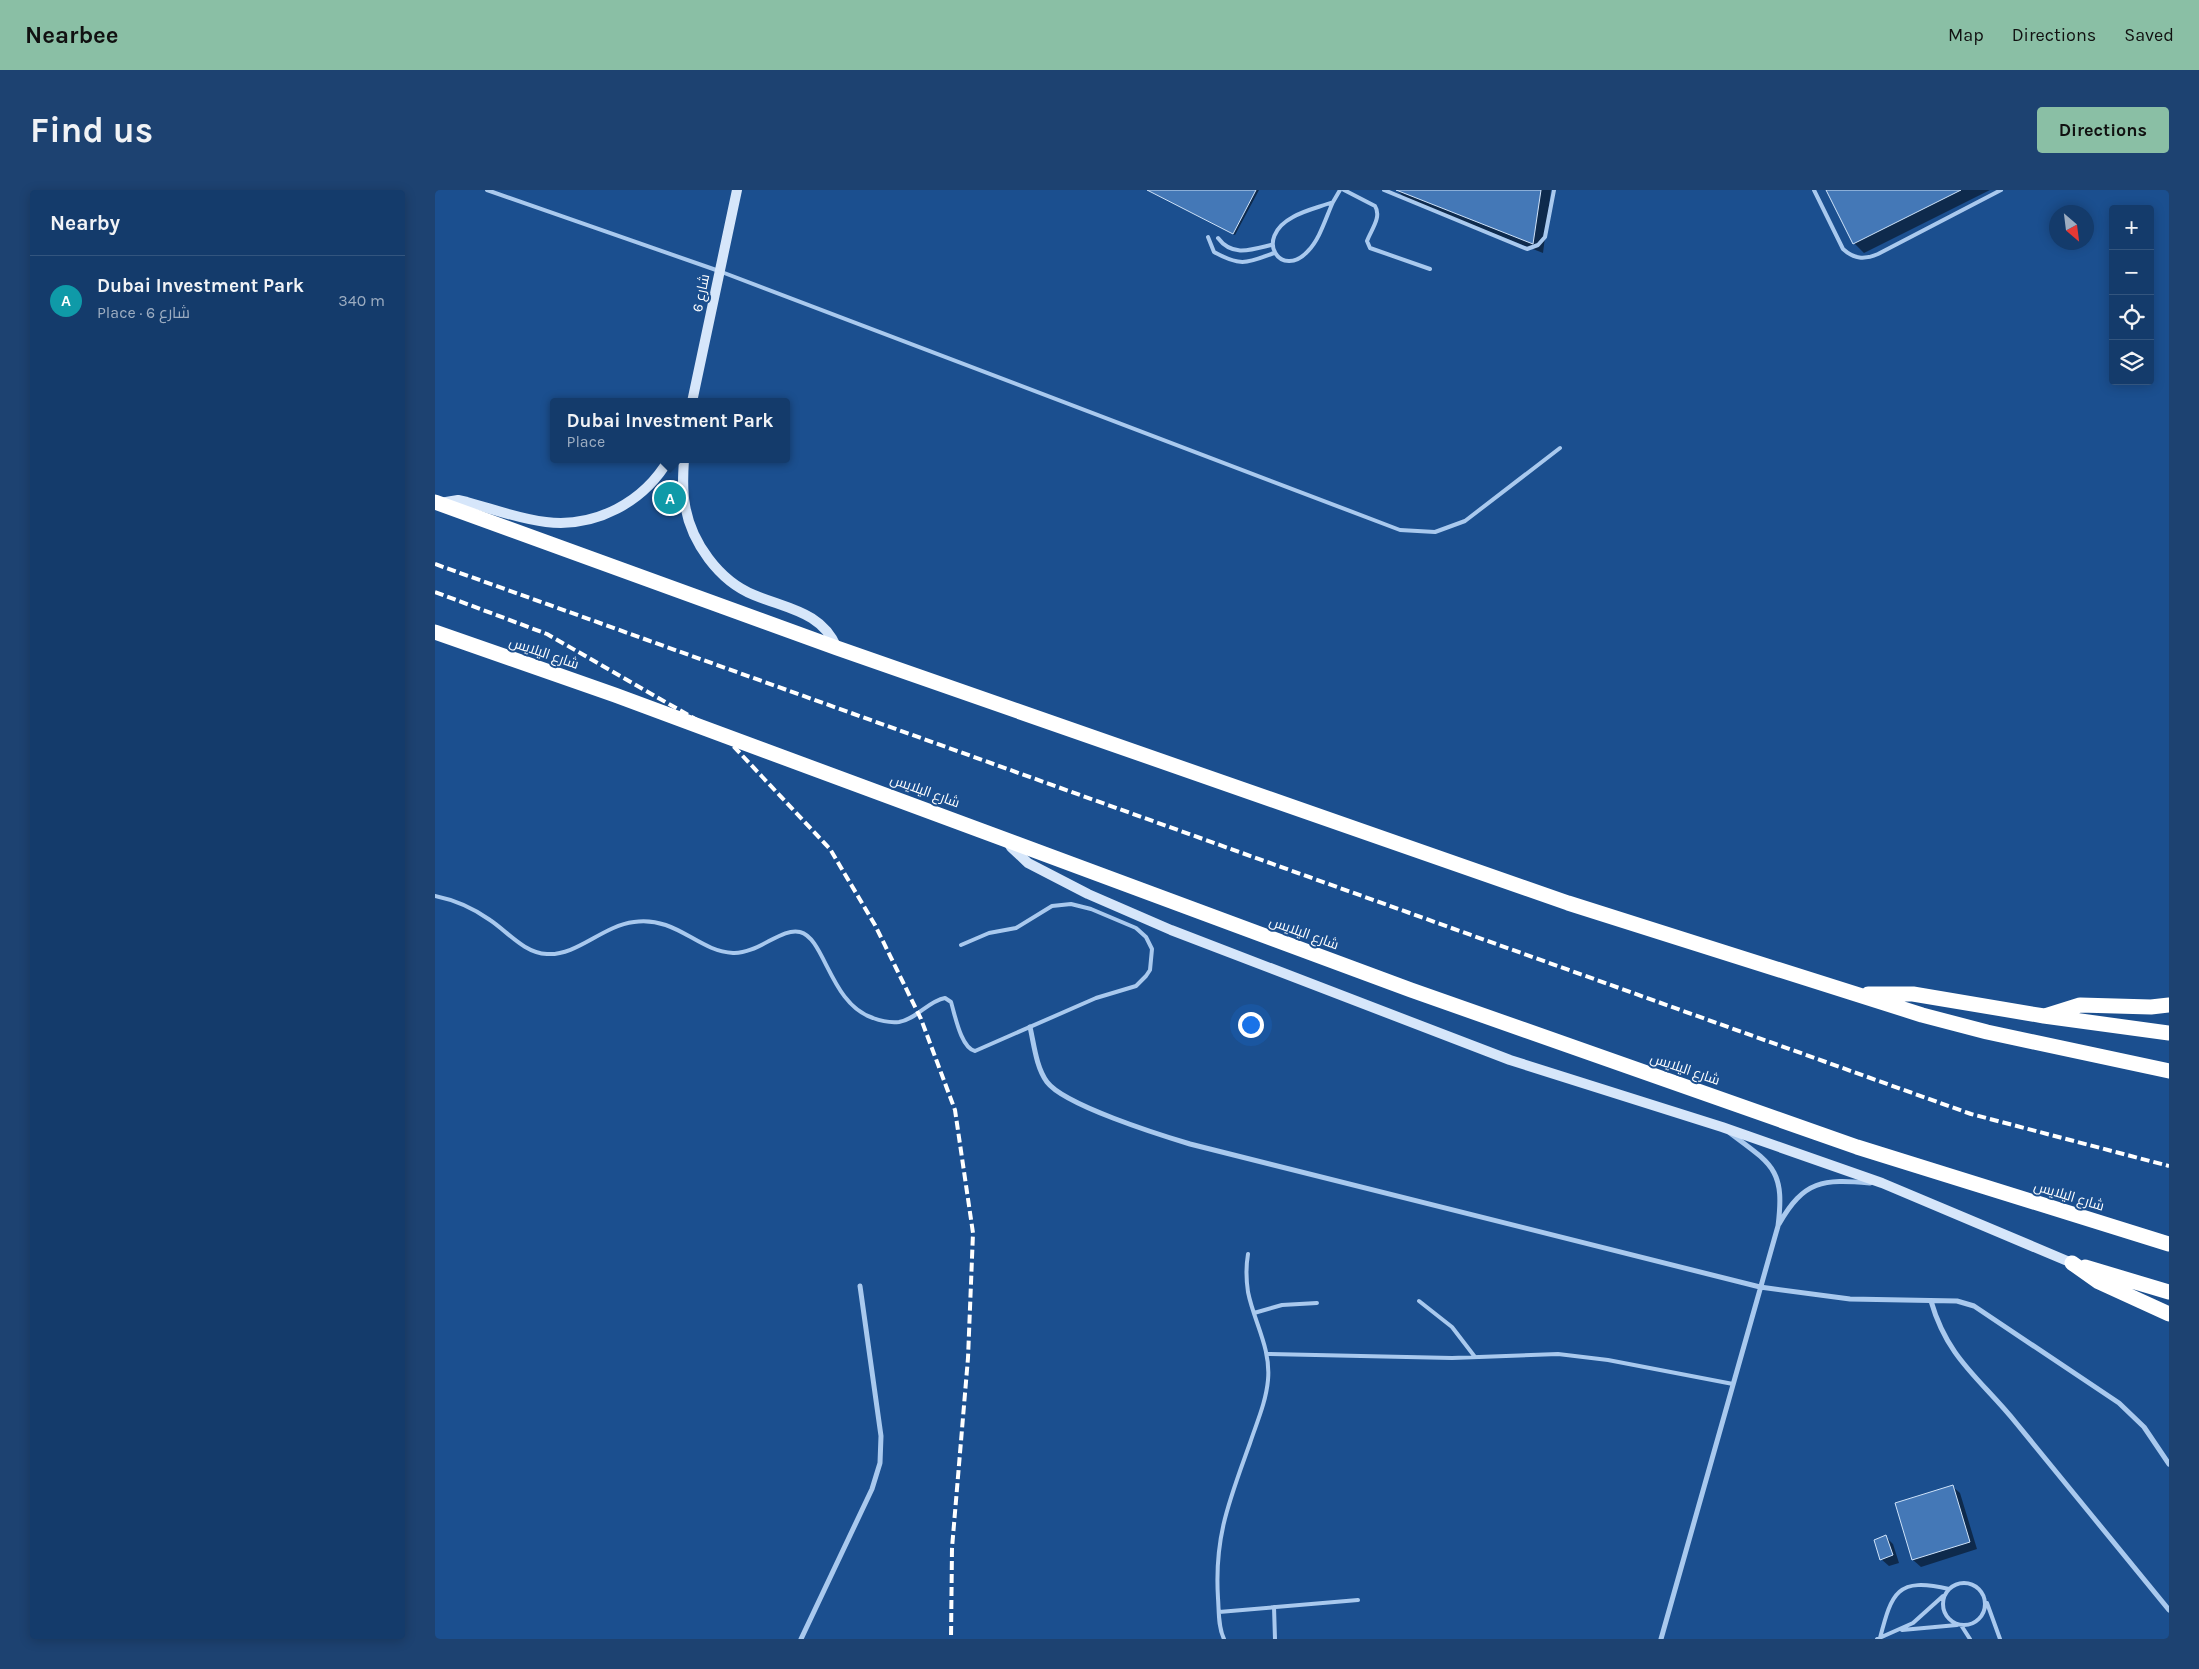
<!DOCTYPE html>
<html lang="en">
<head>
<meta charset="utf-8">
<style>
  body { margin:0; font-family:Karla,Cairo,sans-serif; background:#1d4271; color:#f1f3f6 }
  .controls { position:absolute; right:15px; top:15px; display:grid; overflow:hidden; border-radius:5px; box-shadow:0 2px 12px #0003 }
  .controls button { width:45px; height:45px; display:grid; place-items:center; padding:0; border:0; border-bottom:1px solid #33557e; background:#143b6b; color:#f1f3f6; font:25px sans-serif }
  .compass { position:absolute; left:1614px; top:15px; width:45px; height:45px; border-radius:50%; background:#143b6b; box-shadow:0 2px 12px #0003; rotate:152deg }
  .you { position:absolute; left:815px; top:834px; width:18px; height:18px; margin:-12px; border:4px solid #fff; border-radius:50%; background:#1a73e8; box-shadow:0 0 0 8px #1a73e833 }
  .badge { display:grid; place-items:center; width:32px; height:32px; border-radius:50%; background:#8abfa5; color:#fff; font-size:16px; font-weight:700 }
  .pin { position:absolute; translate:-50% -50%; border:2px solid #fff; box-shadow:0 1px 5px #0006 }
  .popup { position:absolute; left:115px; top:208px; width:240px; height:65px; box-sizing:border-box; display:grid; place-content:center; border-radius:5px; background:#143b6b; filter:drop-shadow(0 1px 4px #0005); font-size:16px; white-space:nowrap; color:#9dadc1 }
  .popup b { font-size:19px; color:#f1f3f6 }
  .popup::after { content:''; position:absolute; left:50%; top:100%; margin-left:-10px; border:10px solid transparent; border-top-color:#143b6b }
  .list { margin:0; padding:0; list-style:none }
  h2 { display:flex; justify-content:space-between; align-items:center; height:65px; margin:0; padding:0 20px; font-size:21px }
  h2 small { font-size:16px; font-weight:400; color:#9dadc1 }
  .list li { display:grid; grid-template-columns:32px 1fr auto; gap:15px; align-items:center; box-sizing:border-box; height:90px; padding:0 20px; border-top:1px solid #33557e }
  .list b { display:block; font-size:19px; white-space:nowrap }
  .list p { margin:0; font-size:16px; white-space:nowrap; color:#9dadc1 }
  .list em { font-size:16px; font-style:normal; color:#9dadc1 }
  .icon { flex:none; width:28px; height:28px; fill:none; stroke:currentColor; stroke-width:2; stroke-linecap:round; stroke-linejoin:round }
  .map { position:relative; flex:none; width:1734px; height:1449px; overflow:hidden; border-radius:5px }
  header { display:flex; align-items:center; gap:30px; box-sizing:border-box; height:70px; padding:0 25px; background:#8abfa5; color:#111 }
  header strong { font-size:24px }
  nav { display:flex; gap:28px; margin-inline-start:auto; font-size:18px }
  .intro { display:flex; align-items:center; justify-content:space-between; box-sizing:border-box; height:120px; padding:0 30px }
  h1 { margin:0; font-size:35px }
  .button { padding:12px 22px; border-radius:5px; background:#8abfa5; color:#111; font-size:18px; font-weight:700 }
  main { display:flex; gap:30px; padding:0 30px }
  aside { flex:1; background:#143b6b; border-radius:5px; box-shadow:0 2px 12px #0003 }
  .map>svg:first-child { display:block }
  .shadow { fill:#0007 }
  .building { fill:#4478b7; stroke:#cfe3fa }
  .lines { fill:none; stroke-linecap:round; stroke-linejoin:round }
  .lane { stroke:#a9c9ee; stroke-width:4 }
  .street { stroke:#a9c9ee; stroke-width:5 }
  .secondary { stroke:#d6e6fa; stroke-width:10 }
  .highway { stroke:#fff; stroke-width:15 }
  .rail { stroke:#fff; stroke-width:4; stroke-dasharray:9 4; stroke-linecap:butt }
  .labels { text-anchor:middle; dominant-baseline:central; stroke-width:4; stroke-linejoin:round; paint-order:stroke }
  .street-label { font-size:14px; fill:#fff; stroke:#1b4f8f }
</style>
</head>
<body>
<header>
<strong>Nearbee</strong>
<nav><a>Map</a><a>Directions</a><a>Saved</a></nav>
</header>
<div class="intro"><h1>Find us</h1><a class="button">Directions</a></div>
<main>
<aside>
<h2>Nearby<small></small></h2>
<ul class="list">
<li><span class="badge" style="background:#0f9aa8">A</span><div><b>Dubai Investment Park</b><p>Place · شارع 6</p></div><em>340 m</em></li>
</ul>
</aside>
<div class="map">
<svg width="1734" height="1449" viewBox="0 0 1734 1449">
  <rect width="100%" height="100%" fill="#1b4f8f"/>
  <path class="shadow" d="M712,0h112l-24,45z
    M962,0h154l-8,63 -137,-54z
    M1393,0h162l-126,63 -10,-10z
    M1517,1296l8,7 17,56 -56,18 -8,-7 -17,-56z
    M1451,1347l7,7 6,19 -10,3 -8,-7z"/>
  <path class="building" d="M712,0h109l-23,44z
    M961,0h145l-8,54z
    M1391,0h135l-108,54z
    M1518,1295l17,57 -58,18 -17,-57z
    M1451,1345l7,20 -13,5 -6,-20z"/>
  <g class="lines">
    <path class="lane" d="M52,0l232,81 681,259 35,2 30,-11 95,-73
      M909,0l31,16c7,11 -4,24 -8,35l3,7 60,21
      M949,0l143,59 11,-4 7,-8 9,-47
      M1379,0l29,59c11,10 21,11 35,5l123,-64
      M898,12c-7,15 -13,37 -25,49 -26,29 -56,-12 -15,-34 12,-7 27,-10 40,-15z
      M898,12l7,-12
      M773,47l6,15c27,15 33,11 60,1
      M783,48c14,19 33,12 53,7
      M0,706c20,4 38,12 55,24 18,12 34,33 57,34 30,2 55,-28 87,-32 43,-6 63,29 99,31 25,1 49,-26 67,-21 25,6 30,72 73,86 8,3 17,5 26,4 18,-3 29,-21 46,-24l6,4c4,13 10,46 24,49l121,-53 40,-12 10,-10 4,-6 2,-21 -6,-12 -10,-9 -45,-19 -20,-5 -19,2 -36,22 -27,5 -28,12
      M984,1111l33,26 23,30
      M819,1123l28,-8 35,-2
      M832,1164l185,4 106,-4 50,6 125,24
      M1508 1414a21 21 0 1 1 42 0a21 21 0 1 1-42 0Z
      M1552,1413l13,36
      M839,1417l1,32
      M784,1422l139,-12
      M1526,1435l9,14
      M1467,1440l55,-5
      M1445,1448c12,-46 17,-61 69,-49
      M789,1449c-6,-12 -5,-28 -6,-41 -4,-62 12,-99 32,-155 7,-21 16,-41 18,-63 3,-32 -14,-58 -20,-88 -2,-13 -2,-26 0,-38
      M1442,1449l36,-16 30,-27"/>
    <path class="street" d="M595,837c4,17 6,40 17,55 17,23 113,53 143,62l570,143 90,12 107,2 17,5 145,97 25,24 25,37
      M1344,1034c25,-44 44,-45 91,-41
      M1496,1111c17,59 50,78 86,123 51,62 101,124 152,186
      M366,1449l71,-150 8,-26 1,-27 -21,-150
      M1226,1449l117,-413c7,-56 -5,-61 -48,-93"/>
    <path class="secondary" d="M257,212l45,-212
      M249,269c-1,16 -2,31 1,46 6,37 34,76 69,90 34,14 68,17 83,53
      M5,313l18,-3 9,2c26,7 52,17 79,20 50,6 98,-20 123,-63
      M572,650l4,7 17,16 60,31 83,36 339,130 212,67 160,56 190,80"/>
    <path class="highway" d="M0,312l402,146 731,255 354,112 65,17 182,39
      M0,442l180,63 796,295 446,157 312,97
      M1433,804h45l131,22 125,17
      M1610,826l35,-11 71,2 18,-2
      M1637,1073l27,19 70,32
      M1650,1077l84,25"/>
    <path class="rail" d="M0,374l1536,550 198,52
      M0,402l112,42 176,101 107,114 45,76 46,94 34,91 18,123 -5,125 -16,190 -1,91"/>
  </g>
  <g class="labels">
    <g class="street-label">
      <text transform="translate(266 103) rotate(-78)">شارع 6</text>
      <text transform="translate(109 463) rotate(19)">شارع اليلايس</text>
      <text transform="translate(490 601) rotate(20)">شارع اليلايس</text>
      <text transform="translate(869 743) rotate(20)">شارع اليلايس</text>
      <text transform="translate(1250 879) rotate(19)">شارع اليلايس</text>
      <text transform="translate(1634 1006) rotate(17)">شارع اليلايس</text>
    </g>
  </g>
</svg>
<div class="controls">
<button>+</button>
<button>−</button>
<button><svg class="icon" aria-label="locate" viewBox="0 0 24 24"><circle cx="12" cy="12" r="6"/><path d="M12 2v4M12 18v4M2 12h4M18 12h4"/></svg></button>
<button><svg class="icon" aria-label="layers" viewBox="0 0 24 24"><path d="M12 4l9 5-9 5-9-5zM3 14l9 5 9-5"/></svg></button>
</div>
<svg class="compass" viewBox="-18 -18 36 36"><path d="M0-13l5 13h-10z" fill="#e53935"/><path d="M0 13l5-13h-10z" fill="#9dadc1"/></svg>
<div class="you"></div>
<div class="pin badge" style="left:235px;top:308px;background:#0f9aa8">A</div>
<div class="popup"><b>Dubai Investment Park</b>Place</div>
</div>
</main>
</body>
</html>
